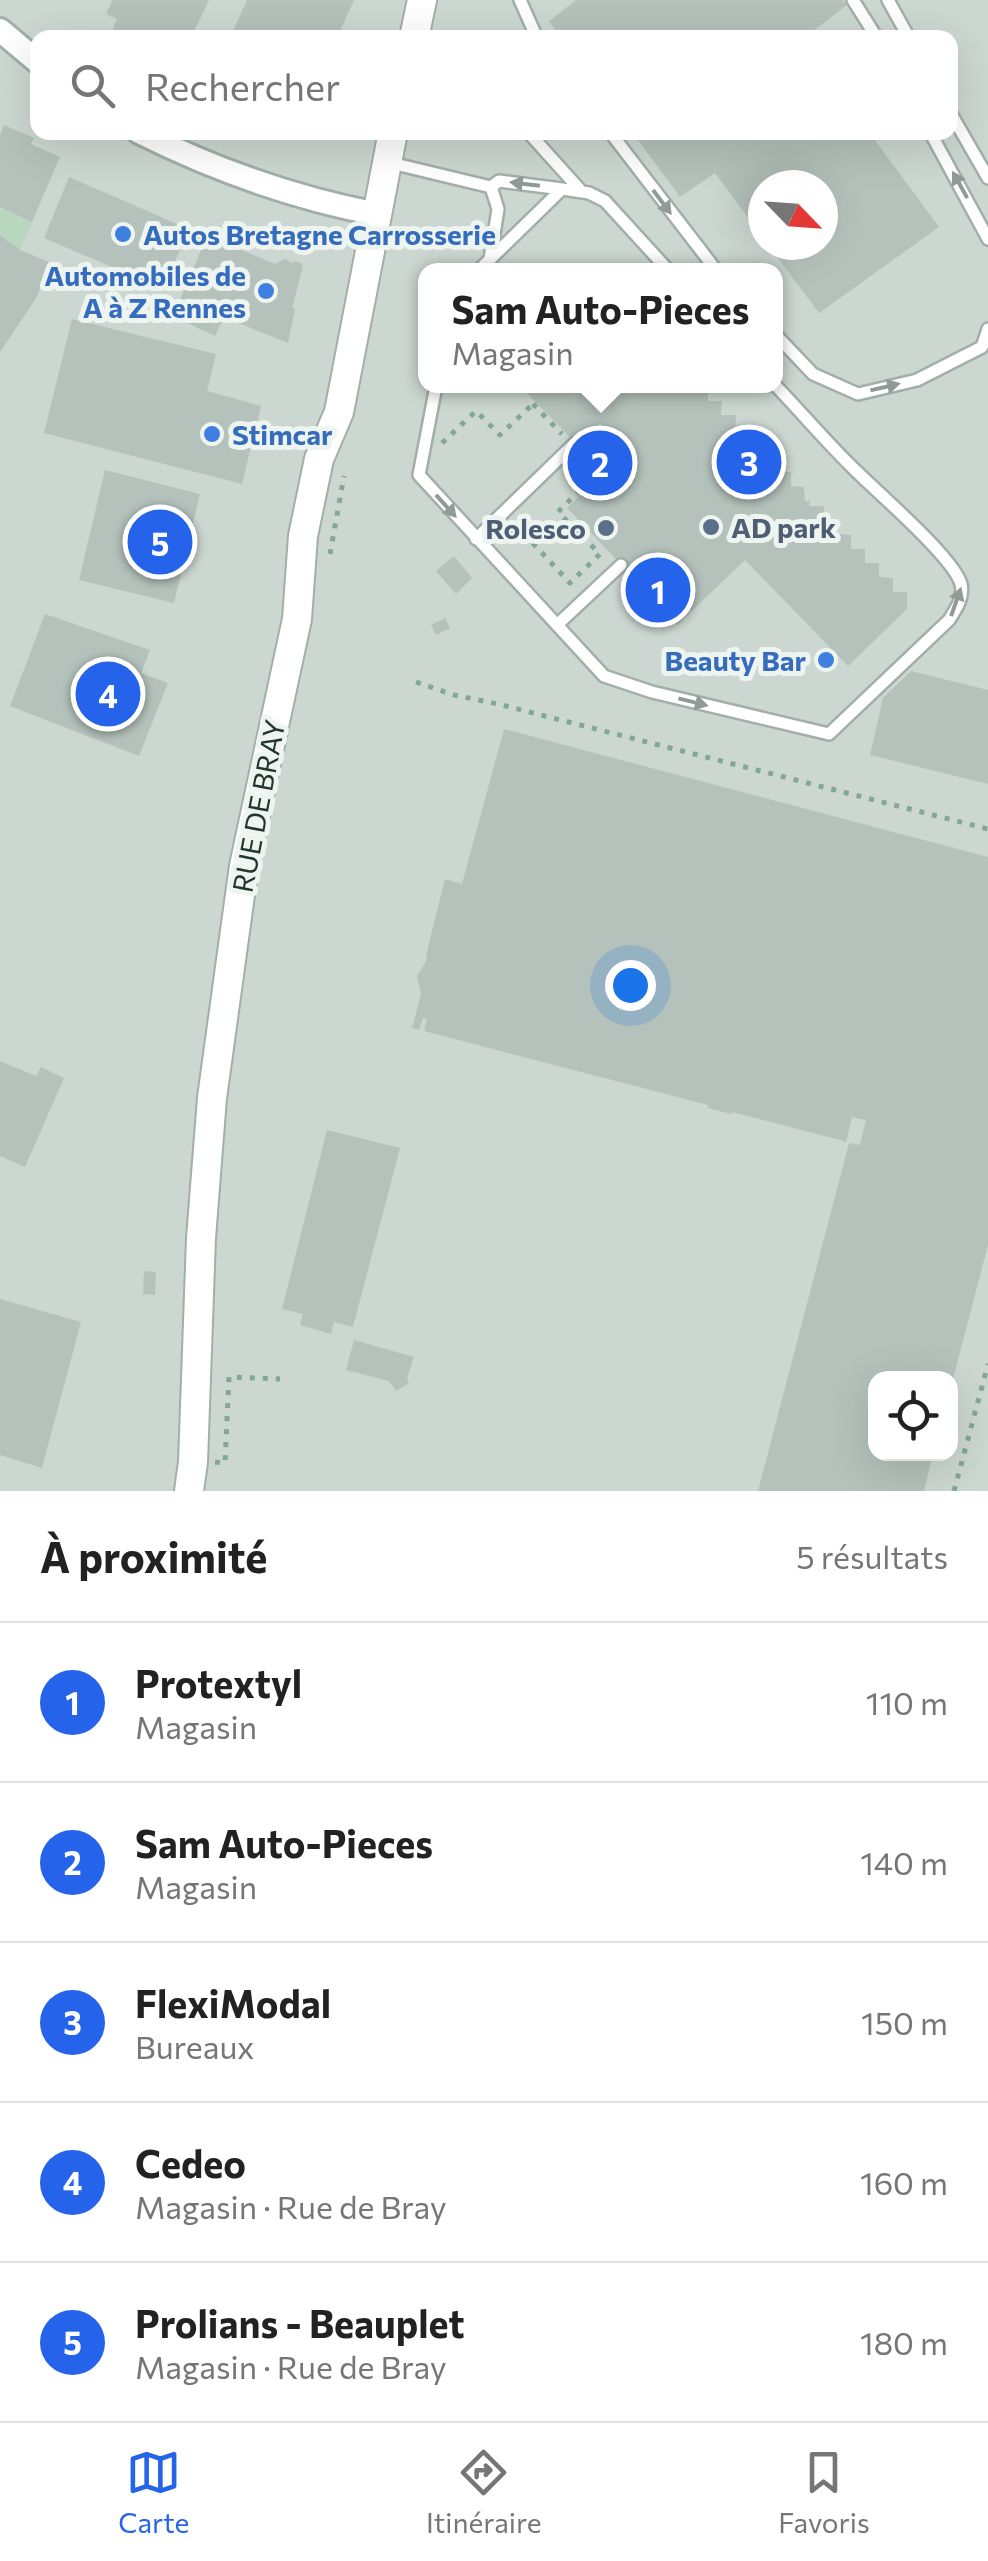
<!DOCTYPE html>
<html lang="fr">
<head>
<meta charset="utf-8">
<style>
  body { margin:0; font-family:Commissioner,sans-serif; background:#f2f2f2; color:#222 }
  .controls { position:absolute; right:30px; bottom:30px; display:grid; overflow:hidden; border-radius:20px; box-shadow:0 10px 40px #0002 }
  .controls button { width:90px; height:90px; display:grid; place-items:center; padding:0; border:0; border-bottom:2px solid #e0e0e0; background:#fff; color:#222; font:50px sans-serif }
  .compass { position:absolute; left:748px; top:170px; width:90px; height:90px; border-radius:50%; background:#fff; box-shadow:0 10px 40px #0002; rotate:115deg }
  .you { position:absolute; left:630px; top:985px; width:35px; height:35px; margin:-25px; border:8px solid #fff; border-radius:50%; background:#1a73e8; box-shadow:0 0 0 15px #1a73e833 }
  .badge { display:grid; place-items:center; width:65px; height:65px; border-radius:50%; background:#2563eb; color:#fff; font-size:32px; font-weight:700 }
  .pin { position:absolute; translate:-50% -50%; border:5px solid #fff; box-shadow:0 2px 10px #0006 }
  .popup { position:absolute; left:418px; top:263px; width:365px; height:130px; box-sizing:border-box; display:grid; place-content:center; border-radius:20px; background:#fff; filter:drop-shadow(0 2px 8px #0005); font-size:32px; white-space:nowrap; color:#767676 }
  .popup b { font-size:38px; color:#222 }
  .popup::after { content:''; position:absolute; left:50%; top:100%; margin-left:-20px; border:20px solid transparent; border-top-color:#fff }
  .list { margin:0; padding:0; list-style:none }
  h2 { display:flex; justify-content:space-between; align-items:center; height:130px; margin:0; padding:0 40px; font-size:42px }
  h2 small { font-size:32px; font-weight:400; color:#767676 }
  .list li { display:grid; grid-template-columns:65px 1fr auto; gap:30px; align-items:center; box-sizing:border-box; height:160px; padding:0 40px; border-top:2px solid #e0e0e0 }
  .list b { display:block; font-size:38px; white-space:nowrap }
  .list p { margin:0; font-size:32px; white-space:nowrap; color:#767676 }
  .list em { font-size:32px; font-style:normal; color:#767676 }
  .icon { flex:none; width:55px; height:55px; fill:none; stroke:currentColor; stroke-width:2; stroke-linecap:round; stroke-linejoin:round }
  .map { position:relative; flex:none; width:988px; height:1491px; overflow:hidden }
  .search { position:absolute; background:#fff; box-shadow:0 10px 40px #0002; left:30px; right:30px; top:30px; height:110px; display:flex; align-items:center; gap:25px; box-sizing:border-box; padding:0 35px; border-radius:20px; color:#767676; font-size:38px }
  .sheet { height:930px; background:#fff }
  nav { display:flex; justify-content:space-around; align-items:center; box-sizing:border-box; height:140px; border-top:2px solid #e0e0e0; background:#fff; font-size:28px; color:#767676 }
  nav a { display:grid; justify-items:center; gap:5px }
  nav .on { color:#2563eb }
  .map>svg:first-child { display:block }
  .built { fill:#cdd7d1; fill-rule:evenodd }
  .green { fill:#b9d6bf }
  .building { fill:#b4c2bb }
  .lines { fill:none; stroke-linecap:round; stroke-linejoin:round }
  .service-casing { stroke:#a2afa9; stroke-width:16 }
  .minor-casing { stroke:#a2afa9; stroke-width:28 }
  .tertiary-casing { stroke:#a2afa9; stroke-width:32 }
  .path { stroke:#82a799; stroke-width:5; stroke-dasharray:5 8; stroke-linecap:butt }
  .service { stroke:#fff; stroke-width:11 }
  .minor { stroke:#fff; stroke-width:22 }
  .tertiary { stroke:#fff; stroke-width:28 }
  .oneway { fill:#909a96 }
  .shop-dot { fill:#3f7fe0; stroke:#eef5f1; stroke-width:4 }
  .service-dot { fill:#5c6f8a; stroke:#eef5f1; stroke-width:4 }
  .labels { text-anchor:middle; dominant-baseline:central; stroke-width:10; stroke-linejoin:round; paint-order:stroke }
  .shop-label { font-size:28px; font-weight:bold; fill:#366cbe; stroke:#eef5f1; text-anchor:start }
  .service-label { font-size:28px; font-weight:bold; fill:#4e5e75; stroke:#eef5f1; text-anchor:start }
  .street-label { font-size:28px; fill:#22352e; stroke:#eef5f1 }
</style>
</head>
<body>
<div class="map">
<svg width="988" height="1491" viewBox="0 0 988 1491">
  <rect width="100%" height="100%" fill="#dee8e3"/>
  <path class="built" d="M0,0h988v1491h-988zM38,38h912v94h-912zM763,185h60v60h-60zM425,270h350v116h-350zM876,1379h74v75h-74z"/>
  <path class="green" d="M2,208l30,14 -12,28 -20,-15v-23z"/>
  <path class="building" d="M112,0h97l-18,38 -81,-2 7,-17 -11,-5z
    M247,0h107l-17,38h-107z
    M576,0h267l4,5 -43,33h-243l-12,-17z
    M4,125l30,13 -3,6 29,13 -28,65 -32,-15v-72z
    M632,132h237l70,95 -120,86 -51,-68h55v-60h-60v53l-48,-65 -35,24z
    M69,177l120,52 -26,60 -119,-51z
    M0,235l20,15 32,13 -17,37 -35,52z
    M207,236l68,28 10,-5 8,4 1,-2 7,2 2,3 -11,42 3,1 -7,34 -64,-26 -9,19 -42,-20z
    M72,319l144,35 -9,37 54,15 -19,78 -198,-51z
    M520,386l188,1v14h14l-1,14h15l-1,15h14v14h14v14h14v14h14v14l13,1 1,14h5l-1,5h15v14h13v14l14,1v14h14v14h14v14l14,1v14h14v17l-59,57 -103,-106 -67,64 -111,-116 37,-36z
    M105,470l95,24 -26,109 -95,-23z
    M454,556l18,22 -16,16 -20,-23z
    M45,614l105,36 -9,23 27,10 -29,73 -129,-50z
    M445,618l5,10 -14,7 -5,-10z
    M911,671l77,19v94l-118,-29 13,-57z
    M504,729l484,128v388l-35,134h-77v75h57l-9,37h-166l91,-348 11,2 6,-25 -14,-3 -6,25 -6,-2 -108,-28 -1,2 -23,-6v-3l-284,-74 3,-12 -4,-1 -4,12 -7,-2 9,-34 -4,-18 9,-15 2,-14 17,-68 17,5z
    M0,1061l36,15 5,-9 23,11 -39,89 -25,-11z
    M327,1130l73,18 -47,179 -19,-5 -3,12 -31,-9 3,-11 -21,-5z
    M144,1271l12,1 -1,23 -12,-1z
    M0,1299l81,23 -39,146 -42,-13z
    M354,1340l60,17 -7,21 2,5 -13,8 -7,-10 -43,-11z"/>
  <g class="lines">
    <g class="service-casing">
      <path id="service" d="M520,0l17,38
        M853,0l24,38
        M888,0l21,38
        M950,112l38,66
        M528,132l54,60
        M610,132l106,138
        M930,132l58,107
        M387,162l104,25 8,-6 63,8
        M490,259l8,-50 -7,-22
        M479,270l83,-81 27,4 16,8 63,69
        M775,334l38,40 45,20 59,-14 65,-33 6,-18
        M436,386l-17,89 185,201 48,16 177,42 120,-114c7,-11 15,-22 12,-36 -7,-26 -84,-92 -106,-114 -28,-27 -53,-57 -80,-85
        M476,539l99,-96
        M557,625l64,-60"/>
    </g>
    <g class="minor-casing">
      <path id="minor" d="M0,30l38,32
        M139,132c76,38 155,66 238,82"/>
    </g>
    <g class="tertiary-casing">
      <path id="tertiary" d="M414,38l8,-38
        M189,1491l4,-29 8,-224 11,-140 32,-232 53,-247 6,-83 16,-77 20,-47 54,-280"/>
    </g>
    <path class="path" d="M533,404l29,30
      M442,443l34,-32 24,24 35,-33
      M515,524l55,59 30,-29 -42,-42 40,-40 -15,-15
      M330,554l14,-78
      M416,682l38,13 44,9 490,125
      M215,1462l10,1 4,-86 51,2
      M954,1491l34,-127"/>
    <use href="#service" class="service"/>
    <use href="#minor" class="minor"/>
    <use href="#tertiary" class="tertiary"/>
  </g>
  <defs><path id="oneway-solid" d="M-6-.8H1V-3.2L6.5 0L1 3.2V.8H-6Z" transform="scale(2.5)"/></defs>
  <g class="oneway">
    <use href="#oneway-solid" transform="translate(525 184) rotate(-173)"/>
    <use href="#oneway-solid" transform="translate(960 185) rotate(-119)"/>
    <use href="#oneway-solid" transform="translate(662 202) rotate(53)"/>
    <use href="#oneway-solid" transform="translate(885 387) rotate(-13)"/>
    <use href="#oneway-solid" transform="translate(446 506) rotate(48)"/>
    <use href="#oneway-solid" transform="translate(956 602) rotate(-71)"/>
    <use href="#oneway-solid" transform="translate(693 702) rotate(14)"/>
  </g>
  <g class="shop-dot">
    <circle cx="123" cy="234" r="10"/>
    <circle cx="266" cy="291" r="10"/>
    <circle cx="212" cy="434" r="10"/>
    <circle cx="826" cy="660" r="10"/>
  </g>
  <g class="service-dot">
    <circle cx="711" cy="527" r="10"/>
    <circle cx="606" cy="528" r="10"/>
  </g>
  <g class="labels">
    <g class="shop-label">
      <text x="143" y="234">Autos Bretagne Carrosserie</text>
      <text x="246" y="275" text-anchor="end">Automobiles de<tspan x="246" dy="32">A à Z Rennes</tspan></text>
      <text x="232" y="434">Stimcar</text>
      <text x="806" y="660" text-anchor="end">Beauty Bar</text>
    </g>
    <g class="service-label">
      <text x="731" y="527">AD park</text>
      <text x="586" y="528" text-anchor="end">Rolesco</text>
    </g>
    <g class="street-label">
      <text transform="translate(258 806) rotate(-79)">RUE DE BRAY</text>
    </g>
  </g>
</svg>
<div class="controls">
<button><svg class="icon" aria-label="locate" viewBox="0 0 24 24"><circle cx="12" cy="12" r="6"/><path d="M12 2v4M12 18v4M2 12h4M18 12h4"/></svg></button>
</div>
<svg class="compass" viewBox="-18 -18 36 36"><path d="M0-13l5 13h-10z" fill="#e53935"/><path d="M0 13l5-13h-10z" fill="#767676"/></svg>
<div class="you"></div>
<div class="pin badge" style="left:658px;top:590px">1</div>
<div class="pin badge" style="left:600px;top:463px">2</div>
<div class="popup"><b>Sam Auto-Pieces</b>Magasin</div>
<div class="pin badge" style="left:749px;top:462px">3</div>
<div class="pin badge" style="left:108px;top:694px">4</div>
<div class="pin badge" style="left:160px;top:542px">5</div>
<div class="search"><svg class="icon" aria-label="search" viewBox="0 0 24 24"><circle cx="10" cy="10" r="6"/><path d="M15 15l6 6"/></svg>Rechercher</div>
</div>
<section class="sheet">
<h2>À proximité<small>5 résultats</small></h2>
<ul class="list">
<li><span class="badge">1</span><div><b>Protextyl</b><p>Magasin</p></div><em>110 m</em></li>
<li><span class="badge">2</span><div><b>Sam Auto-Pieces</b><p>Magasin</p></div><em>140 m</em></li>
<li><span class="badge">3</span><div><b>FlexiModal</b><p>Bureaux</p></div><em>150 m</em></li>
<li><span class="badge">4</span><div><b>Cedeo</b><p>Magasin · Rue de Bray</p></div><em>160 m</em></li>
<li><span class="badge">5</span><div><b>Prolians - Beauplet</b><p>Magasin · Rue de Bray</p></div><em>180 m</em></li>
</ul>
</section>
<nav>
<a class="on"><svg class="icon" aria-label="map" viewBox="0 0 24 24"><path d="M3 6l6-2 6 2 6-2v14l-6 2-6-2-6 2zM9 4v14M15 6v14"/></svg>Carte</a>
<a><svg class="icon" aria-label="directions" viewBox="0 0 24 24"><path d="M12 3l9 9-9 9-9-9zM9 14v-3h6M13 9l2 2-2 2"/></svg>Itinéraire</a>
<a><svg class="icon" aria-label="saved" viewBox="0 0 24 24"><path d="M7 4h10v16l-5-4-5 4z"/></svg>Favoris</a>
</nav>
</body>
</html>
